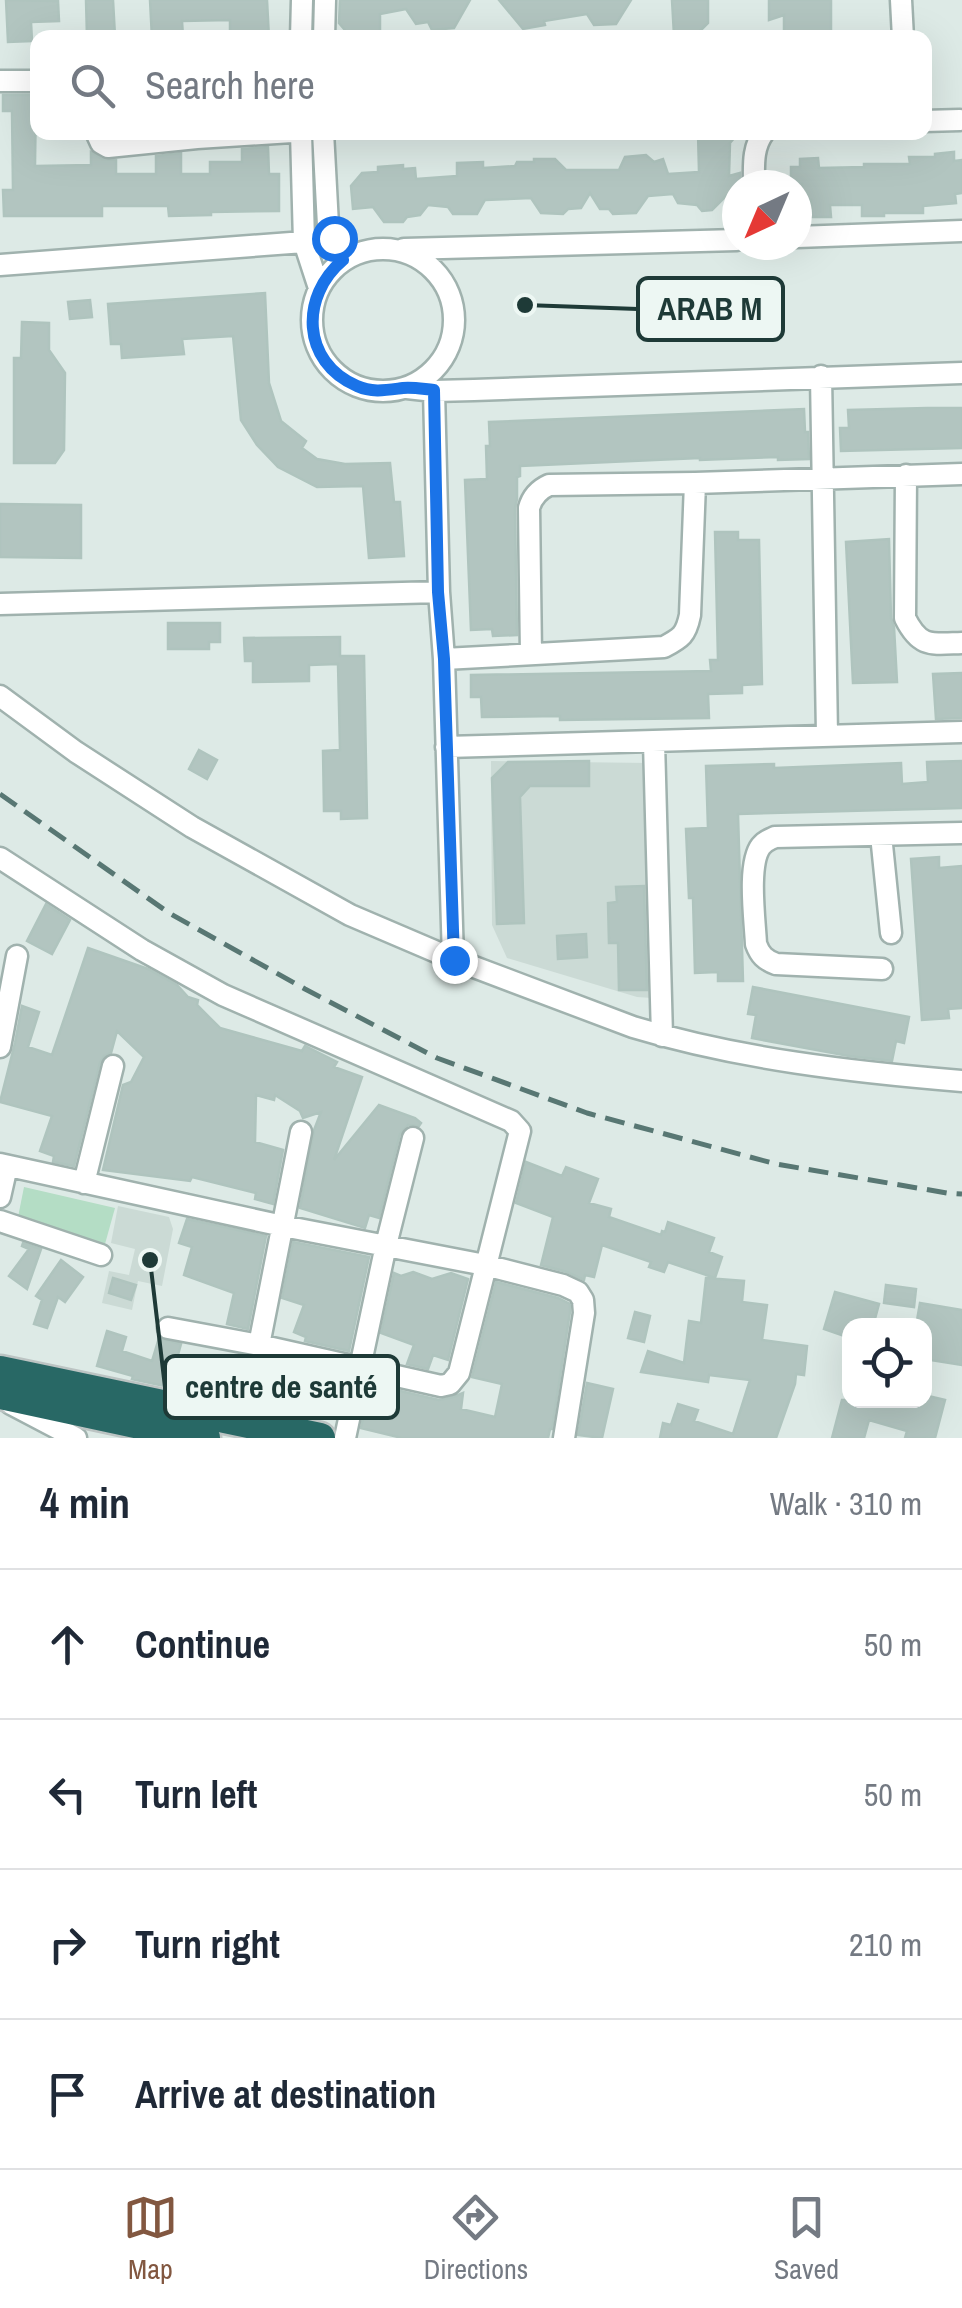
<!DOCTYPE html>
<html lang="en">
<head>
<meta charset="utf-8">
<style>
  body { margin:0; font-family:"Archivo Narrow",sans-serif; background:#f6f6f7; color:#1f2937 }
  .controls { position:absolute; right:30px; bottom:30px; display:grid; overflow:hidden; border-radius:20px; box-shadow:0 10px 40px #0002 }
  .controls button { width:90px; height:90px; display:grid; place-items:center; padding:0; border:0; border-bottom:2px solid #e0e1e3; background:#fff; color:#1f2937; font:50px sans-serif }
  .compass { position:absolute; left:722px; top:170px; width:90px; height:90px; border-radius:50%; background:#fff; box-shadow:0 10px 40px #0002; rotate:224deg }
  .stop { position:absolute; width:30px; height:30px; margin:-22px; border:8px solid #1a73e8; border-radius:50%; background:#fff }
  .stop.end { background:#1a73e8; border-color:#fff; box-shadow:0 2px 10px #0008 }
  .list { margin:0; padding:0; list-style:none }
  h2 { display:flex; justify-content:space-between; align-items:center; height:130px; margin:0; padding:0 40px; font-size:42px }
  h2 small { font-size:32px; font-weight:400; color:#747a83 }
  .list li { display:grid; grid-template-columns:65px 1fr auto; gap:30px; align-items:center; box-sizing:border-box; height:150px; padding:0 40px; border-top:2px solid #e0e1e3 }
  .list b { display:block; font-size:38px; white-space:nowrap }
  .list em { font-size:32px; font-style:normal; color:#747a83 }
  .icon { flex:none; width:55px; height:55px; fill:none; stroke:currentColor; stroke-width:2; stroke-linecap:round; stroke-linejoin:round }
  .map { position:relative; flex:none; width:962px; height:1438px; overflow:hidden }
  .search { position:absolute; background:#fff; box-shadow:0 10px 40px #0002; left:30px; right:30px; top:30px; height:110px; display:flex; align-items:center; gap:25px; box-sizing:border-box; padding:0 35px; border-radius:20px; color:#747a83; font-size:38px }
  .sheet { height:730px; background:#fff }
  nav { display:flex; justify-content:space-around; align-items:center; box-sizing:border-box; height:140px; border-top:2px solid #e0e1e3; background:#fff; font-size:28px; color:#747a83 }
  nav a { display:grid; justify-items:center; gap:5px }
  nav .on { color:#825740 }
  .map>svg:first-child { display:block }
  .built { fill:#cbdad5 }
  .green { fill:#b4ddc5 }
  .building { fill:#b2c5c0; stroke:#afc4be; stroke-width:2.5 }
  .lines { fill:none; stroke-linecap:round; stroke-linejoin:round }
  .street-casing { stroke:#a0b2ae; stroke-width:25 }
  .highway-casing { stroke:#bcc4c3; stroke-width:35 }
  .street { stroke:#fff; stroke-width:20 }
  .highway { stroke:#286865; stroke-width:30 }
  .rail { stroke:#587773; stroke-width:5; stroke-dasharray:20 10; stroke-linecap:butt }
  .route { stroke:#1a73e8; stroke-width:12 }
  .leader { fill:none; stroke:#1e3a37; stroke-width:4 }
  .callout-dot { fill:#1e3a37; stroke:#edf7f3; stroke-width:4 }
  .callout { fill:#edf7f3; stroke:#1e3a37; stroke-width:4 }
  .callout-label { font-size:32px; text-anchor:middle; font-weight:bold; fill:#1e3a37 }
</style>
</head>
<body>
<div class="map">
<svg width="962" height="1438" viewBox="0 0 962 1438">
  <rect width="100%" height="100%" fill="#ddeae6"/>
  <path class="built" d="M491,761l158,2 3,235 -15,-1 -130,-39 -15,-33z
    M118,1206l51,11 4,12 -11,57 -24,-5 -6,29 -30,-7 7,-32 20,4 6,-26 -24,-6z"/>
  <path class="green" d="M24,1187l91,21 -10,36 -88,-22z"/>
  <path class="building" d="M6,0l52,1 1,20 -28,1 1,19 -24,1z
    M86,0h27l2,36 -28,1z
    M150,0h117l2,38h-39v-18l-48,1 1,16 -31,1z
    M340,0h130l-16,28 -22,2 -4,-8 -12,2 -10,-15 -26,5v24h-18l-1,-4 -11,2 -11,-13z
    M499,0h132l-15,24 -22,1 -7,-11 -43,7 1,4 -22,4z
    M672,0h36v23l-11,11 -23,1z
    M769,0h62v32h-12v6h-31v-4l-4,1v-20l-15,5z
    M3,95h33l-1,71 56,-1v-13l11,7 14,1v14h40v-18l25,-3v21h29v-12h32v-13l26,-2 1,27h10v37l-68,1v3l-42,1 -1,-10h-66v10h-98l-1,-26h10l-1,-79h-9z
    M698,132h41l-9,11 -1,33 11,-3v9l-28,28 -10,1 -5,-6 -19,-2 -5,-9 -25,2 -12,17 -23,1 -4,-5h-9l-10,-16 -9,15 -13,1 -5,5 -22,-1 -10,-15 -46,2 -8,14h-24l-5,-7 -20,-2 -8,10 -13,2 -4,5h-19l-11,-15 -20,2 -2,-23 11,-13 16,-1v-5l25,-2v4l12,-1 1,11 41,-3v-13l26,-1v6l32,-2 2,-4h17v-3h21l11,11h53l6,-13 21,-2 8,7 9,-3 5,15 31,-2z
    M954,152v9l8,-1v33l-7,1 1,9 -33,3v7h-39v3h-22v-11h-32l1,12h-19l-1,-17h-9v-16h-11v-17h9v-8l18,-1 1,10 45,-1v-3h46l-1,-7h26v-3z
    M265,293l4,90 12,38 25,20 -4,7 15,11 28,5 45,-1 4,39h6l4,54 -35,2 -6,-72 -46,1 -39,-20 -21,-22 -16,-25 -8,-84 -51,3 2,15 -62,4 -1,-14h-10l-3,-40z
    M90,300l2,17 -22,2 -2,-17z
    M22,322l27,1v27l16,23 -1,77 -9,13h-41v-105h7z
    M927,408h35v40l-121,3 -1,-23h9l-1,-18z
    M804,409l1,23h3l1,27 -31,1v-3l-78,3v-2l-180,8v10l-3,1v22l-2,9 2,127 -24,1 -1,-7 -21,1 -6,-150 22,-1 -1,-33h4l-1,-24z
    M0,504l81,1v53l-81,-1z
    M715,532h23v8h21l3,144 -20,1v8l-34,1 1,24 -149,2v-4l-78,1 -1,-20h-10v-22l240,-4 -1,-11h8z
    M889,539l2,79 3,9 3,55 -44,1 -7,-141z
    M168,623h52v19h-11v7h-41z
    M340,637v19h24l3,162 -26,1v-8h-17l-1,-60 17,-1 -2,-86 -29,1v16l-56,1v-21h-8l-1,-23z
    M962,673v45l-26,1 -3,-45z
    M199,750l18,10 -10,19 -18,-10z
    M589,761v25h-59l-10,11 4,126 -27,1 -5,-146 16,-16z
    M962,761v47l-224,6 5,167h-25v-9l-23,1 -2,-75h-4l-3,-69 22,-1 -2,-62 68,-2v4l127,-5 1,21 26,-2 -1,-20z
    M939,857v11l23,-2v142l-14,1 1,9 -27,2 -11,-161z
    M644,886l3,104h-28l-1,-47h-9l-1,-40 9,-1 -1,-15z
    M46,904l24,16 -18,34 -25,-13z
    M586,934l1,23 -29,2 -1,-23z
    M88,948l60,21 29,16 11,12 10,3 -1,5 23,23 82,23 3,-5 32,16 -3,5 28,10 -28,83 45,-55 36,13 6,5 -2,3 -11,-1 -8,9 -21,84 -10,-3 -4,13 -65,-20 14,-78 7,-18 -18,6 -3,-7 -25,-16 -1,5 -18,-5 -1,47 28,8 -10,54 -18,-5 1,-6 -64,-16 -2,4 -87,-11 20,-85 8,-3 13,-25 -27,-26 -6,22 -7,3 -4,7 -26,103 -21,-4 1,-6 -14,-5 12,-35 -52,-14 15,-59 7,-37 17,6 -11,35 24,8z
    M753,987l156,30 -5,26 -8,-2 -4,20 -43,-5 -97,-18 4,-23 -8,-1z
    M526,1162l36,14 4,-9 32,12 -9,24 22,6 -2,8 52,18 1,-4 3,1 3,-10 46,16 -5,14 13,5 -7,21 -47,-16 -4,10 -15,-5 2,-5 -49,-17 -8,32 -9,-2 -1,5 -17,-8 -26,-7 12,-48 -37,-14z
    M187,1219l79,17 -18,93 -21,-5 7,-31 -50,-18 8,-28 -13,-4z
    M293,1242l76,15 -20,94 -44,-10 1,-4 -12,-5 10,-27 -22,-7z
    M23,1243l18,6 -14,40 -18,-13 20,-27 -7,-3z
    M61,1260l22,17 -18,25 -7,-5 -11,31 -13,-4 8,-24 -6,-4z
    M413,1272l19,7 19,-6 17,6 -20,81 -15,-5 -5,14 -21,-5 7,-19 -33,-12 13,-60 7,3z
    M113,1278l23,7 -5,15 -22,-7z
    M706,1278l38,3 -2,21 25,3 -5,35 45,6 -3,29 -8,-1 -1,10 -19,54h-116l3,-15 8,2 7,-21 20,6 -4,11 39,13 17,-54 -41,-5 -1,7 -67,-10 7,-21 36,12 5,-42 12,2z
    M496,1282l62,16 12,6v8l-18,117h-2l-2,9h-146l-41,-10 9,-44 69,16 14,-3 10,-4 -2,16 34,8 7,-33 -30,-7z
    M886,1285l30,4 -2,18 -30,-4z
    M835,1292l44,12 -6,22h-23v12l-26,-9z
    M920,1303l42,7v55l-38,-6v-33h-8z
    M635,1312l15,4 -6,26 -16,-4z
    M107,1331l19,6 -4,14 30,10 7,-23 22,6 -5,18 64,20 3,-13 52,16 -8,27 -146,-31 -9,-2 1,-3 -36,-10z
    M587,1383l26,6 -11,49 -24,-3z
    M924,1395l21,5 -10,38h-30l2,-7 -38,-11 -5,18h-32l10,-38h82z"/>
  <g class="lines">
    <g class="street-casing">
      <path id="street" d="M901,0l2,38
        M301,38l1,-38
        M324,38l1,-38
        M0,81h38
        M924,121l36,-1
        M96,132l5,11 7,4 89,-9 95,-6
        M301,132l3,110 15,46
        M323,132l5,93 10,24
        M754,185c0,-19 -2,-37 10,-53
        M797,237l165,-6
        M312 320a71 71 0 1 1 142 0a71 71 0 1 1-142 0Z
        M404,249l333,-9
        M0,265l304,-23 30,-5
        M821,376l6,359
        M407,388l27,3 40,-1 488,-17
        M434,391l5,201 5,67 9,300
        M906,475l-1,143c15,30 26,26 57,25
        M0,604l439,-12
        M531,654l-2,-146c3,-11 9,-18 20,-23l146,-2 267,-9
        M444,659l220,-12c17,-9 22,-12 26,-32l5,-132
        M0,696l76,56 116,75 158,88 103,44 180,68c106,32 219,45 329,54
        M654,742l8,294
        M446,747l516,-15
        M881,835l10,98
        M0,858l142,92 81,45 288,126 9,10 -61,242 -9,11 -9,2 -182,-41 -91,-17
        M882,969l-106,-5c-11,-4 -16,-9 -20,-20 -1,-23 -9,-80 5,-98 5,-6 8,-6 14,-9l187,-4
        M0,1047l17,-91
        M0,1164l283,62 202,39 78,20 15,7 5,8 1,13 -20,125
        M84,1183l29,-117
        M0,1197l7,-31
        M0,1221l101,34
        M259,1345l42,-213
        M11,1404l65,34
        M345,1438l41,-193 27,-107"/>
    </g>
    <g class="highway-casing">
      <path id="highway" d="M0,1371l320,67
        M0,1394l205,44"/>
    </g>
    <use href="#street" class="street"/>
    <use href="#highway" class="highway"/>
    <path class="rail" d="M0,794l169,119 136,76 132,69 150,55 189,51 171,29 15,1"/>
  </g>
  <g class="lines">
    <path class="route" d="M334,238l9,22c-43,36 -42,102 14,126 15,7 30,4 46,2 10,-1 20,1 31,2l4,202 6,67 10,301"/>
  </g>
  <path class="leader" d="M525 305L638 309M150 1260L165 1387"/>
  <g class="callout-dot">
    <circle cx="525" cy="305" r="10"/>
    <circle cx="150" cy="1260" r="10"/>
  </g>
  <g class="callout">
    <rect x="638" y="278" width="145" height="62" rx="10"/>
    <rect x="165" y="1356" width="233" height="62" rx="10"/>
  </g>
  <g class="callout-label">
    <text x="710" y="320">ARAB M</text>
    <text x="281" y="1398">centre de santé</text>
  </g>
</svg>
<div class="controls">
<button><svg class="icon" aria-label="locate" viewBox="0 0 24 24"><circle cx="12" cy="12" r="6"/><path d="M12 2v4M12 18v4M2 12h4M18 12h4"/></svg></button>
</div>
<svg class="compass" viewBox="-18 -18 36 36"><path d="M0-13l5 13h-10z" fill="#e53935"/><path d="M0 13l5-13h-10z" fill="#747a83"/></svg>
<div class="stop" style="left:334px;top:238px"></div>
<div class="stop end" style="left:454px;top:960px"></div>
<div class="search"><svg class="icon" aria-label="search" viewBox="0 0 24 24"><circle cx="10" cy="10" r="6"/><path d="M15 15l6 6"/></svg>Search here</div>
</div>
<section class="sheet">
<h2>4 min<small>Walk · 310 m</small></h2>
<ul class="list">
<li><svg class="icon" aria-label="ahead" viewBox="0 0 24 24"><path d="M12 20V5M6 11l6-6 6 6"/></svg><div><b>Continue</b></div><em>50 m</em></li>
<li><svg class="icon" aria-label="left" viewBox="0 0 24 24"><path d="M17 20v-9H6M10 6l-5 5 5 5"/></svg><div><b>Turn left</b></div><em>50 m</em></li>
<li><svg class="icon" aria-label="right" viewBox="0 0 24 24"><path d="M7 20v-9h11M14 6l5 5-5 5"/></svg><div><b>Turn right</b></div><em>210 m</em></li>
<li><svg class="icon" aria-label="arrive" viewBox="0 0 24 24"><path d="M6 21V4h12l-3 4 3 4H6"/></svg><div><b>Arrive at destination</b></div></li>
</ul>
</section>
<nav>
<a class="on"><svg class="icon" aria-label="map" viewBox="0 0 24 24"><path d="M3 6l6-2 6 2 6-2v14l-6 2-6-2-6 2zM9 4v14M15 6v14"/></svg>Map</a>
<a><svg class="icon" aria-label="directions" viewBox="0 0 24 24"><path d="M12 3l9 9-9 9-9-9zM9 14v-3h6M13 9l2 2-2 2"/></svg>Directions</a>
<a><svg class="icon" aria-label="saved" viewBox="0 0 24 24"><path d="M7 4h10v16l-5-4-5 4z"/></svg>Saved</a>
</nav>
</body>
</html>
